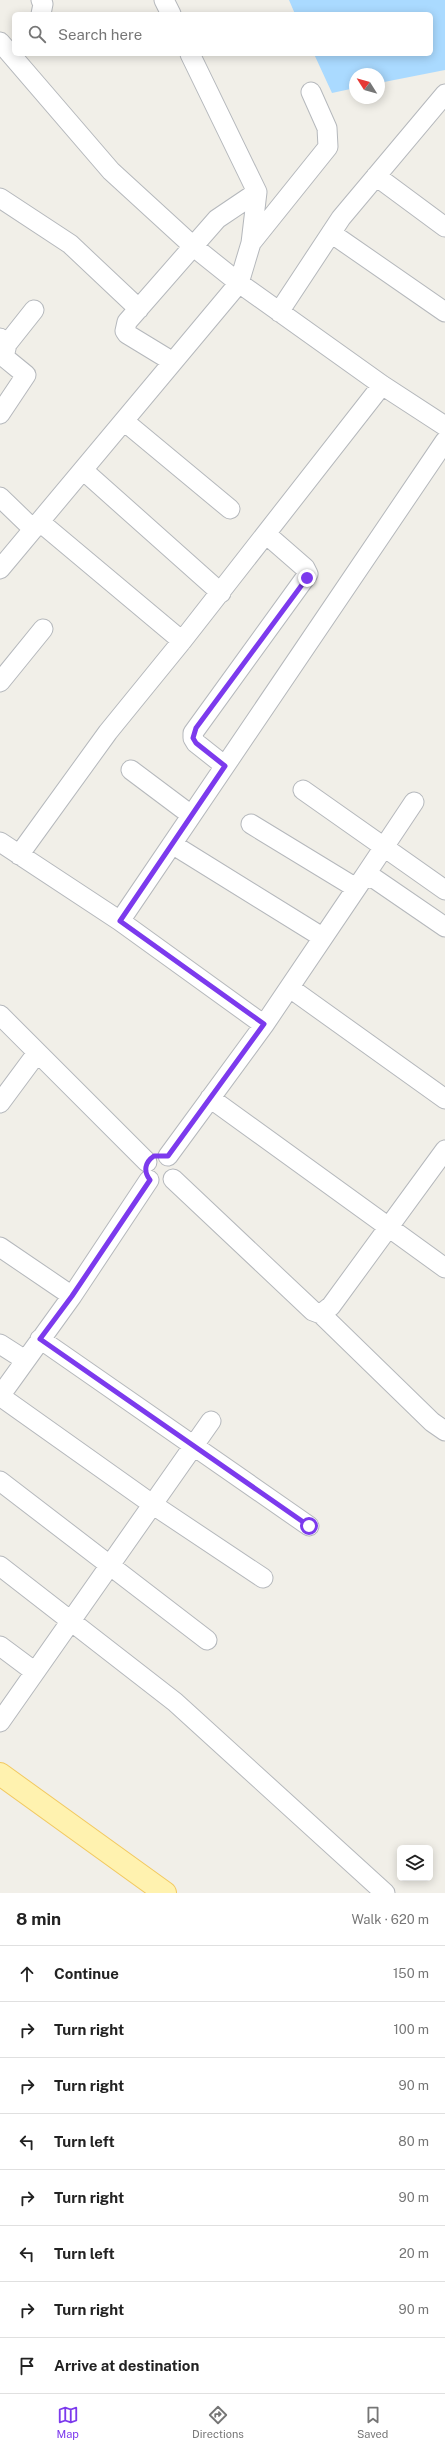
<!DOCTYPE html>
<html lang="en">
<head>
<meta charset="utf-8">
<style>
  body { margin:0; font-family:"Public Sans",sans-serif; background:#f2f2f2; color:#222 }
  .controls { position:absolute; right:12px; bottom:12px; display:grid; overflow:hidden; border-radius:6px; box-shadow:0 2px 10px #0003 }
  .controls button { width:36px; height:36px; display:grid; place-items:center; padding:0; border:0; border-bottom:1px solid #e0e0e0; background:#fff; color:#222; font:20px sans-serif }
  .compass { position:absolute; left:349px; top:68px; width:36px; height:36px; border-radius:50%; background:#fff; box-shadow:0 2px 10px #0003; rotate:307deg }
  .stop { position:absolute; width:12px; height:12px; margin:-9px; border:3px solid #7c3aed; border-radius:50%; background:#fff }
  .stop.end { background:#7c3aed; border-color:#fff; box-shadow:0 1px 4px #0008 }
  .list { margin:0; padding:0; list-style:none }
  h2 { display:flex; justify-content:space-between; align-items:center; height:52px; margin:0; padding:0 16px; font-size:17px }
  h2 small { font-size:13px; font-weight:400; color:#767676 }
  .list li { display:grid; grid-template-columns:26px 1fr auto; gap:12px; align-items:center; box-sizing:border-box; height:56px; padding:0 16px; border-top:1px solid #e0e0e0 }
  .list b { display:block; font-size:15px; white-space:nowrap }
  .list em { font-size:13px; font-style:normal; color:#767676 }
  .icon { flex:none; width:22px; height:22px; fill:none; stroke:currentColor; stroke-width:2; stroke-linecap:round; stroke-linejoin:round }
  .map { position:relative; flex:none; width:445px; height:1893px; overflow:hidden }
  .search { position:absolute; background:#fff; box-shadow:0 2px 10px #0003; left:12px; right:12px; top:12px; height:44px; display:flex; align-items:center; gap:10px; box-sizing:border-box; padding:0 14px; border-radius:6px; color:#767676; font-size:15px }
  .sheet { height:500px; background:#fff }
  nav { display:flex; justify-content:space-around; align-items:center; box-sizing:border-box; height:56px; border-top:1px solid #e0e0e0; background:#fff; font-size:11px; color:#767676 }
  nav a { display:grid; justify-items:center; gap:2px }
  nav .on { color:#7c3aed }
  .map>svg:first-child { display:block }
  .water { fill:#aadaff }
  .lines { fill:none; stroke-linecap:round; stroke-linejoin:round }
  .minor-casing { stroke:#b5b8bc; stroke-width:21 }
  .major-casing { stroke:#f2c960; stroke-width:24 }
  .minor { stroke:#fff; stroke-width:19 }
  .major { stroke:#fff2af; stroke-width:22 }
  .route { stroke:#7c3aed; stroke-width:5 }
</style>
</head>
<body>
<div class="map">
<svg width="445" height="1893" viewBox="0 0 445 1893">
  <rect width="100%" height="100%" fill="#f1efe8"/>
  <path class="water" d="M289,0h156v70l-66,13v-9h-24v14l-23,5 -18,-39h117v-40h-136z"/>
  <g class="lines">
    <g class="minor-casing">
      <path id="minor" d="M164,0l7,14
        M41,14l2,-10 -2,-4
        M0,42l111,129 83,76 45,36 143,102 63,41
        M376,176l69,51
        M0,198l70,46 69,65
        M331,233l114,79
        M251,243l77,-96 -1,-19 -16,-36
        M279,312l62,-94 104,-124
        M0,338l7,6 -3,13 22,18 -26,39
        M7,344l27,-34
        M173,362l-46,-28 -2,-3 2,-9 90,-103 40,-27
        M124,421l106,88
        M83,470l138,123
        M0,497l33,32
        M40,522l142,119
        M0,569l239,-286 12,-40 6,-51 -67,-138
        M0,682l43,-53
        M225,766l-29,-23 -3,-5v-5l115,-159 -3,-6 -39,-34
        M131,770l60,45
        M303,790l142,100
        M251,824l105,64
        M0,842l120,79 144,104
        M172,844l150,93
        M19,855l89,-123 74,-91 200,-256
        M364,877l50,-75
        M120,921l325,-480
        M290,988l155,111
        M0,1015l147,147
        M210,1098l235,170
        M0,1103l37,-50
        M168,1156l96,-131 100,-148 11,2 70,48
        M173,1179l140,132 8,3 10,-8 114,-156
        M0,1247l72,49
        M321,1314l111,108 13,9
        M40,1339l269,187
        M0,1344l25,16
        M0,1396l152,108 111,74
        M0,1396l72,-100 77,-116
        M0,1481l207,159
        M0,1566l175,136 210,191
        M0,1646l35,26
        M0,1722l211,-301"/>
    </g>
    <g class="major-casing">
      <path id="major" d="M0,1774l165,119"/>
    </g>
    <use href="#minor" class="minor"/>
    <use href="#major" class="major"/>
  </g>
  <g class="lines">
    <path class="route" d="M307,578l-111,150 -3,10 3,5 29,23 -105,155 144,103 -96,132h-14c-9,6 -11,15 -4,24l-78,116 -32,43 269,187"/>
  </g>
</svg>
<div class="controls">
<button><svg class="icon" aria-label="layers" viewBox="0 0 24 24"><path d="M12 4l9 5-9 5-9-5zM3 14l9 5 9-5"/></svg></button>
</div>
<svg class="compass" viewBox="-18 -18 36 36"><path d="M0-13l5 13h-10z" fill="#e53935"/><path d="M0 13l5-13h-10z" fill="#767676"/></svg>
<div class="stop" style="left:309px;top:1526px"></div>
<div class="stop end" style="left:307px;top:578px"></div>
<div class="search"><svg class="icon" aria-label="search" viewBox="0 0 24 24"><circle cx="10" cy="10" r="6"/><path d="M15 15l6 6"/></svg>Search here</div>
</div>
<section class="sheet">
<h2>8 min<small>Walk · 620 m</small></h2>
<ul class="list">
<li><svg class="icon" aria-label="ahead" viewBox="0 0 24 24"><path d="M12 20V5M6 11l6-6 6 6"/></svg><div><b>Continue</b></div><em>150 m</em></li>
<li><svg class="icon" aria-label="right" viewBox="0 0 24 24"><path d="M7 20v-9h11M14 6l5 5-5 5"/></svg><div><b>Turn right</b></div><em>100 m</em></li>
<li><svg class="icon" aria-label="right" viewBox="0 0 24 24"><path d="M7 20v-9h11M14 6l5 5-5 5"/></svg><div><b>Turn right</b></div><em>90 m</em></li>
<li><svg class="icon" aria-label="left" viewBox="0 0 24 24"><path d="M17 20v-9H6M10 6l-5 5 5 5"/></svg><div><b>Turn left</b></div><em>80 m</em></li>
<li><svg class="icon" aria-label="right" viewBox="0 0 24 24"><path d="M7 20v-9h11M14 6l5 5-5 5"/></svg><div><b>Turn right</b></div><em>90 m</em></li>
<li><svg class="icon" aria-label="left" viewBox="0 0 24 24"><path d="M17 20v-9H6M10 6l-5 5 5 5"/></svg><div><b>Turn left</b></div><em>20 m</em></li>
<li><svg class="icon" aria-label="right" viewBox="0 0 24 24"><path d="M7 20v-9h11M14 6l5 5-5 5"/></svg><div><b>Turn right</b></div><em>90 m</em></li>
<li><svg class="icon" aria-label="arrive" viewBox="0 0 24 24"><path d="M6 21V4h12l-3 4 3 4H6"/></svg><div><b>Arrive at destination</b></div></li>
</ul>
</section>
<nav>
<a class="on"><svg class="icon" aria-label="map" viewBox="0 0 24 24"><path d="M3 6l6-2 6 2 6-2v14l-6 2-6-2-6 2zM9 4v14M15 6v14"/></svg>Map</a>
<a><svg class="icon" aria-label="directions" viewBox="0 0 24 24"><path d="M12 3l9 9-9 9-9-9zM9 14v-3h6M13 9l2 2-2 2"/></svg>Directions</a>
<a><svg class="icon" aria-label="saved" viewBox="0 0 24 24"><path d="M7 4h10v16l-5-4-5 4z"/></svg>Saved</a>
</nav>
</body>
</html>
